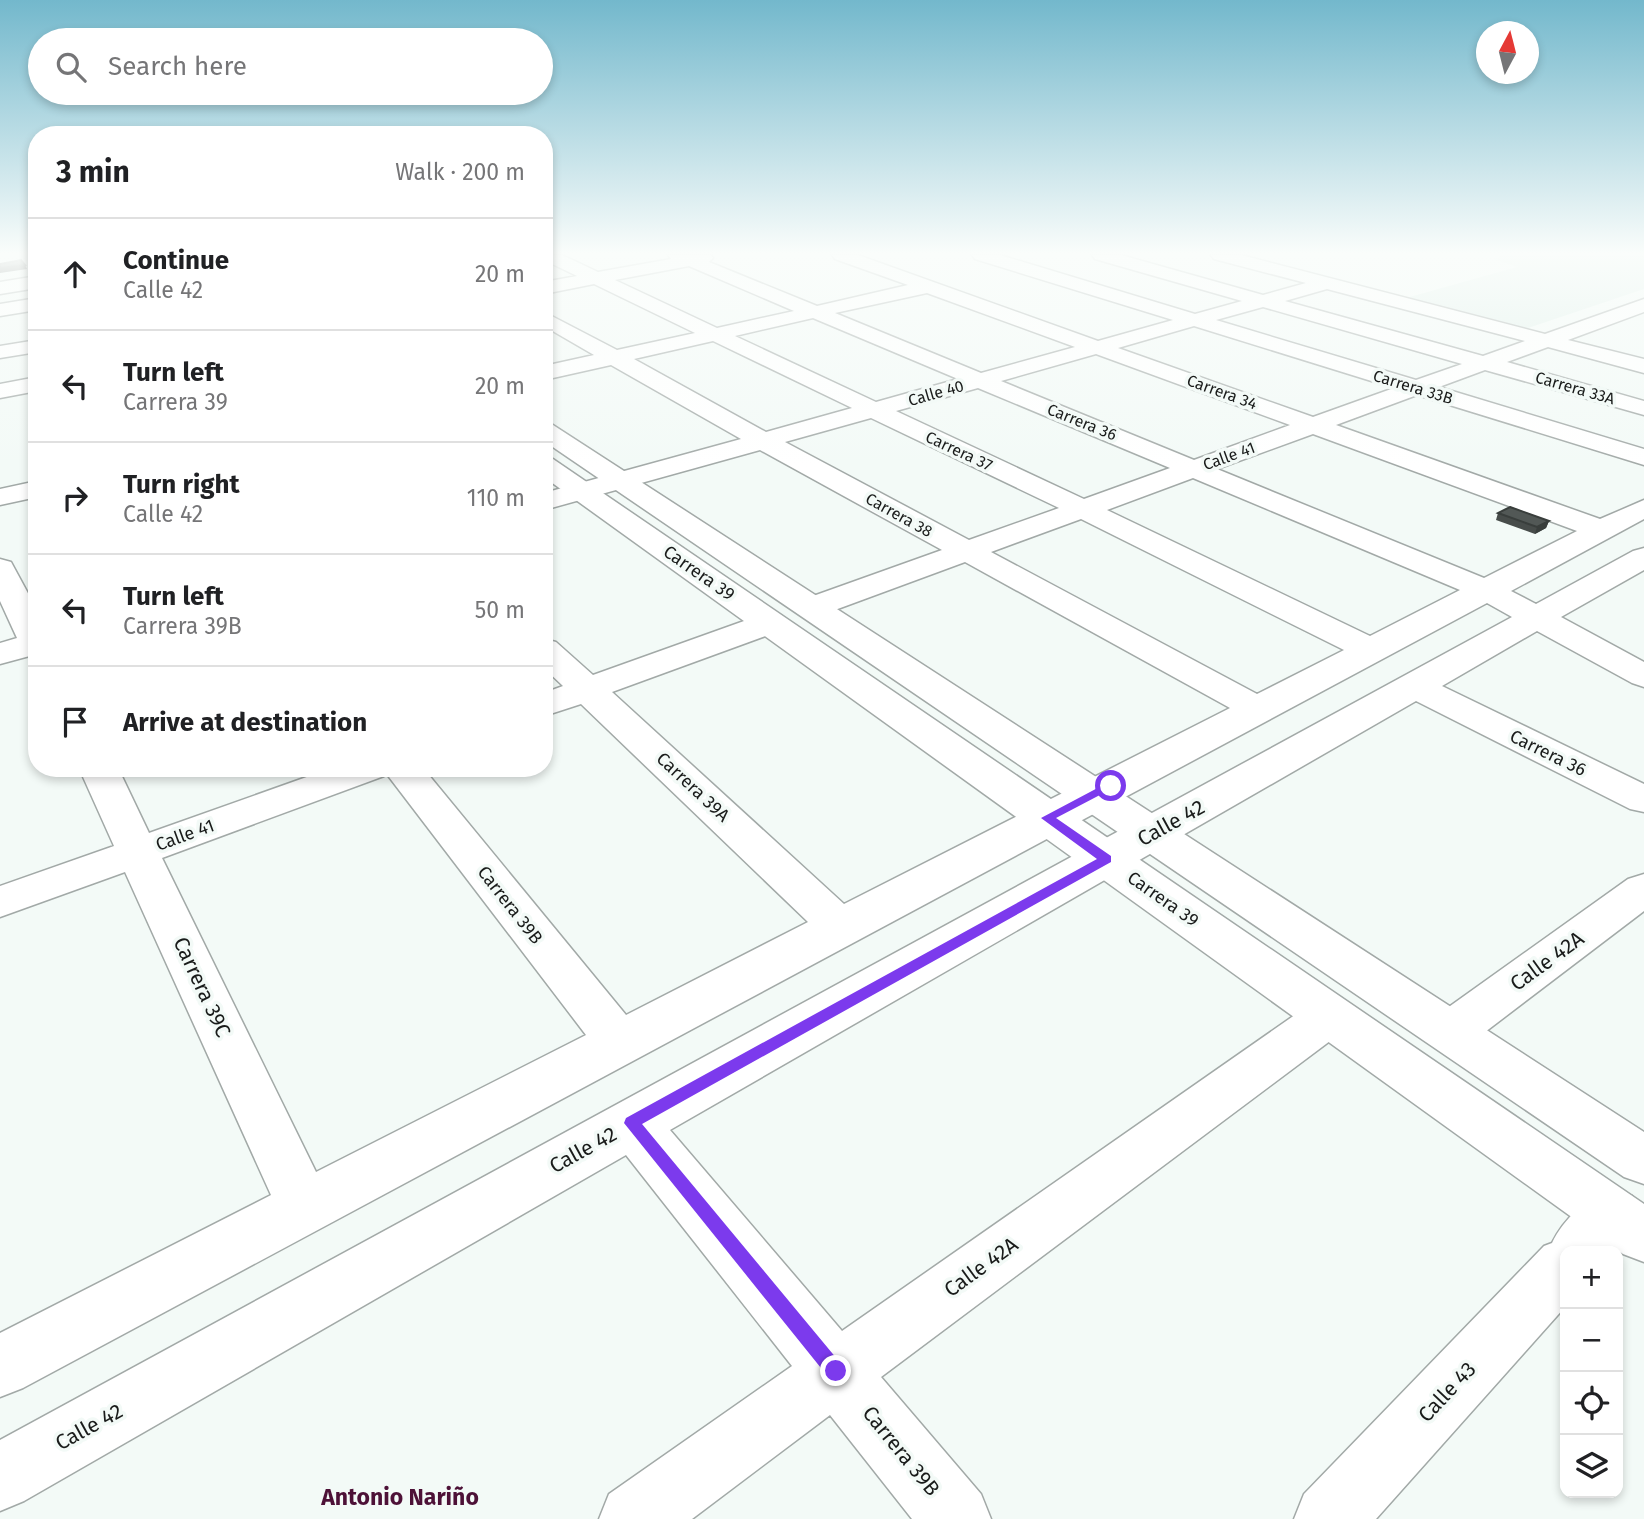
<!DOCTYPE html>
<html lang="en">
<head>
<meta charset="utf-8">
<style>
  body { margin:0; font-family:"Fira Sans",sans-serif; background:#f2f2f2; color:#202124 }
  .controls { position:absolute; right:21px; bottom:21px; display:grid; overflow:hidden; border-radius:14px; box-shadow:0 4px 10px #0003 }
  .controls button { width:63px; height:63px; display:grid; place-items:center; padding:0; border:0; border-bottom:2px solid #e0e0e0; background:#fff; color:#202124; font:35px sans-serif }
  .compass { position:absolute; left:1476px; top:21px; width:63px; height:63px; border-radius:50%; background:#fff; box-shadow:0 4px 10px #0003; rotate:7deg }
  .stop { position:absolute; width:21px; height:21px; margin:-16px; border:5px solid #7c3aed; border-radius:50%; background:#fff }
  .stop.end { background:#7c3aed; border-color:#fff; box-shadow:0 2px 7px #0008 }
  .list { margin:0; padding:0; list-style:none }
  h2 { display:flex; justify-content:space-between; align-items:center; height:91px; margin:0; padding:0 28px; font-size:30px }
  h2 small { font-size:23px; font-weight:400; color:#757577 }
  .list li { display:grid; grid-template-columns:46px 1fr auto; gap:21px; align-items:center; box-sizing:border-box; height:112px; padding:0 28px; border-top:2px solid #e0e0e0 }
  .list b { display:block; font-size:26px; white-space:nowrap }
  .list p { margin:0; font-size:23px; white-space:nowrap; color:#757577 }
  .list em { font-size:23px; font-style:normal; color:#757577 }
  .icon { flex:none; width:38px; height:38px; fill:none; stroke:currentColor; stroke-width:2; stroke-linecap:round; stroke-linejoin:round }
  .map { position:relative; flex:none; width:1644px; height:1519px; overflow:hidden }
  .search { position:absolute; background:#fff; box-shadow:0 4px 10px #0003; left:28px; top:28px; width:525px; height:77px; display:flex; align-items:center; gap:18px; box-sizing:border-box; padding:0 24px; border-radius:38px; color:#757577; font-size:26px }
  .panel { position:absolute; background:#fff; box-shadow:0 4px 10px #0003; left:28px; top:126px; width:525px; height:651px; border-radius:28px }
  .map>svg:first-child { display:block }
  .built { fill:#e0f0ea }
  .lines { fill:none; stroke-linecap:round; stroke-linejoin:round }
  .minor-casing { stroke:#a2a9a7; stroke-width:3 }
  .major-casing { stroke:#a2a9a7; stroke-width:3 }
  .highway-casing { stroke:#a2a9a7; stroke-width:3 }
  .minor { fill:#fff; fill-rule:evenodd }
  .major { fill:#fff; fill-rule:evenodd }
  .highway { fill:#fff; fill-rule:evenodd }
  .wall { fill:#474c4a }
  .shaded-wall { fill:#393e3c }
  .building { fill:#525856; stroke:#393e3c; stroke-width:2 }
  .route { fill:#7c3aed }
  .labels { text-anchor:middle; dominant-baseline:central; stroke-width:7; stroke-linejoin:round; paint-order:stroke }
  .far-street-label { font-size:16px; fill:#191b1a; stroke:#f3faf7 }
  .street-label { font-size:18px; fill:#191b1a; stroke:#f3faf7 }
  .near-street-label { font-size:21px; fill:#191b1a; stroke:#f3faf7 }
  .near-neighbourhood-label { font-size:23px; font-weight:bold; fill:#4d1137; stroke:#f3faf7 }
</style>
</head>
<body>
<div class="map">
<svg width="1644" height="1519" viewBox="0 0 1644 1519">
  <rect width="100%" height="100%" fill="#f3faf7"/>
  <path class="built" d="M1503,255h141v34l-119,40 -126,-29 118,-33 -22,-8z"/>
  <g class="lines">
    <g class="minor-casing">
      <path id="minor" d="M544,255h18l36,17 73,-13 -3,-4h43l2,3 -4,4 108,44 91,-21 -73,-26 -3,-4h26l240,86 75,-21 -198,-61 -3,-4h28l195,59 47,-13 -147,-42 -3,-4h29l142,40 43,-12 -92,-24 -3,-4h30l304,79 99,-35v13l-76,28 76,19v14l-96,-26 -41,15 137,39v14l-159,-45 -46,17 205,62v16l-227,-70 -81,30 264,94 44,-19v19l-133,72 25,13 97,-53 11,-3v22l-83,47 83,45v25l-12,-4 -95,-52 -95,55 202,98v28l-14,-3 -214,-108 -746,429 172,201 470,-328 17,-5 17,5 8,13 -8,13 -465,348 100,117 10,25h-79l-82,-104 -138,104h-93l10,-25 183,-128 -166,-211 -602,346 -24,10v-71l1512,-823 -25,-14 -1464,785 -23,9v-64l271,-138 -146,-323 -125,45v-31l114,-40 -35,-78h39l31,65 183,-65h91l203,247 182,-93 -227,-218 -37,12v-23l19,-7 -19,-18v-29l12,3 37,33 165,-59 12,-3 12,3 4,7 -4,7 -170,62 232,212 386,-196 -265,-146 -141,52 -11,3 -11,-3 -5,-7 5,-7 140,-50 -182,-100 -216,60v-17l197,-54 -130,-74 -67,15v-14l50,-11 -50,-29v-14l73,38 78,-17 -101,-49 -50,10v-12l33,-6 -33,-16zM689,266l105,45 -77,17 -102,-48zM1327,289l198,52 -42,15 -198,-55zM927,293l148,54 -94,26 -146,-60zM1263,307l199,57 -46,16 -200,-60zM813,318l145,61 -82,23 -141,-66zM1194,326l200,62 -81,29 -195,-69zM713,341l139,67 -86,24 -132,-73zM1096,354l194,71 -96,35 -193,-79zM978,388l192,80 -86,31 -188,-88zM871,418l188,90 -90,32 -184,-98zM1313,434l264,97 -93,47 -267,-109zM1193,478l267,112 -90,46 -263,-126zM1081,519l263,131 -87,44 -266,-142zM386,773l200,262 -270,137 -154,-314 222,-82z
        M37,276v12l-37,6v-12z
        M37,340v12l-37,6v-12z
        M37,377v14l-37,7v-14z
        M37,481v16l-37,8v-16z
        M0,559l11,3 26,48v44l-37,10v-21l17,-5 -17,-37z
        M1644,874v37l-176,134 -18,6 -18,-6 -7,-13 7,-13 196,-140z
        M1612,1189l20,7 9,18 -9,18 -17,19h-50v56l-189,212h-82l10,-25 240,-248 8,-3c12,-25 35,-45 60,-54z"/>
    </g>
    <g class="major-casing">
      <path id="major" d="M544,423l9,2 1091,707v52l-20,-7 -1080,-736z
        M544,457l9,2 1091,745v58l-21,-8 -1079,-777z"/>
    </g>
    <g class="highway-casing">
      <path id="highway" d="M37,298v12l-37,6v-12z"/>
    </g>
    <use href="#minor" class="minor"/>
    <use href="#major" class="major"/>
    <use href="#highway" class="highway"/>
  </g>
  <path class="wall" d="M1498,513l51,8 -3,7 -11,6 -39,-14z"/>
  <path class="shaded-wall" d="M25,265l2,4 -27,4v-5z
    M1549,521l-3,7 -11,6 2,-7z"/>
  <path class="building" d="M21,260l4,5 -25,3v-4z
    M1510,507l39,14 -12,6 -39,-14z"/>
  <linearGradient id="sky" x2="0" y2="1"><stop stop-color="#73b8cc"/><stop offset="0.54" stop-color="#fafdfb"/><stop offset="1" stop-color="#fafdfb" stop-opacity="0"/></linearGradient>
  <rect width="1644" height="468" fill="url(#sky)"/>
  <path class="route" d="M1107,783l10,3 -61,32 55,38v6l-469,262 200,241 3,6 -3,7 -6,3 -7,-3 -205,-255 2,-5 471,-259 -56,-41z"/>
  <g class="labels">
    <g class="far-street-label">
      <text transform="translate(1413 387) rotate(17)">Carrera 33B</text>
      <text transform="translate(1575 388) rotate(16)">Carrera 33A</text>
      <text transform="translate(1222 392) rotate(20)">Carrera 34</text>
      <text transform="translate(936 393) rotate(-16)">Calle 40</text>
      <text transform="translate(1082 422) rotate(22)">Carrera 36</text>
      <text transform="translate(959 451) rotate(25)">Carrera 37</text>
      <text transform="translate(1229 456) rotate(-20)">Calle 41</text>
      <text transform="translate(899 515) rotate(29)">Carrera 38</text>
    </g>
    <g class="street-label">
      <text transform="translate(699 573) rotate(35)">Carrera 39</text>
      <text transform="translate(1548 753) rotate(26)">Carrera 36</text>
      <text transform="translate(693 787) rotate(43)">Carrera 39A</text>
      <text transform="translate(185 835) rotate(-20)">Calle 41</text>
      <text transform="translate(1163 899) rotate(35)">Carrera 39</text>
      <text transform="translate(510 905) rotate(52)">Carrera 39B</text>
    </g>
    <g class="near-street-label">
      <text transform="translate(1171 823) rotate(-29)">Calle 42</text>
      <text transform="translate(1547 961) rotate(-36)">Calle 42A</text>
      <text transform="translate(202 987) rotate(65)">Carrera 39C</text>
      <text transform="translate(583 1150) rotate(-29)">Calle 42</text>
      <text transform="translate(981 1267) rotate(-36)">Calle 42A</text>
      <text transform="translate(1447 1392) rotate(-47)">Calle 43</text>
      <text transform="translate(89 1427) rotate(-29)">Calle 42</text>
      <text transform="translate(901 1451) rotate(51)">Carrera 39B</text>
    </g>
    <g class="near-neighbourhood-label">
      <text x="400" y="1497">Antonio Nariño</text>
    </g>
  </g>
</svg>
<div class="controls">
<button>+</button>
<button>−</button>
<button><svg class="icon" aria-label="locate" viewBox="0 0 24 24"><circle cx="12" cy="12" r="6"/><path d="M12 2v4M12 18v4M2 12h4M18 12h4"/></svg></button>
<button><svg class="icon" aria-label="layers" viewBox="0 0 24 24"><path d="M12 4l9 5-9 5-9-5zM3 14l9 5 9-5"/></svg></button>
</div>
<svg class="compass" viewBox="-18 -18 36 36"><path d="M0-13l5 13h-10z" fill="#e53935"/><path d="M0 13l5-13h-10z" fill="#757577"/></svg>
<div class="stop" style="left:1111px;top:786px"></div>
<div class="stop end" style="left:836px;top:1371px"></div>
<div class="search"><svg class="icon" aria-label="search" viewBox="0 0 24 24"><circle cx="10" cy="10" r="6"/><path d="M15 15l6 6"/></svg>Search here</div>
<section class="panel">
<h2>3 min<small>Walk · 200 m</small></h2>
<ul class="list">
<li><svg class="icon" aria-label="ahead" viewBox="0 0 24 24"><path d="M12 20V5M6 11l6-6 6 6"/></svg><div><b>Continue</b><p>Calle 42</p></div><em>20 m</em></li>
<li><svg class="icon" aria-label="left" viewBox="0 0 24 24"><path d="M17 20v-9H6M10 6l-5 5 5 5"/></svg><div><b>Turn left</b><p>Carrera 39</p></div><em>20 m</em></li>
<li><svg class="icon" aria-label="right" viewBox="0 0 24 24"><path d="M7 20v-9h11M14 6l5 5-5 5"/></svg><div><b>Turn right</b><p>Calle 42</p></div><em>110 m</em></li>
<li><svg class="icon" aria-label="left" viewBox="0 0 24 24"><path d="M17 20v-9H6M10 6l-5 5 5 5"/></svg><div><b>Turn left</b><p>Carrera 39B</p></div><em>50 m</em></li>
<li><svg class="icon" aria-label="arrive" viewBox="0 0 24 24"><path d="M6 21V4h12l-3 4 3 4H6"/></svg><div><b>Arrive at destination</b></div></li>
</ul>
</section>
</div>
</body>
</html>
